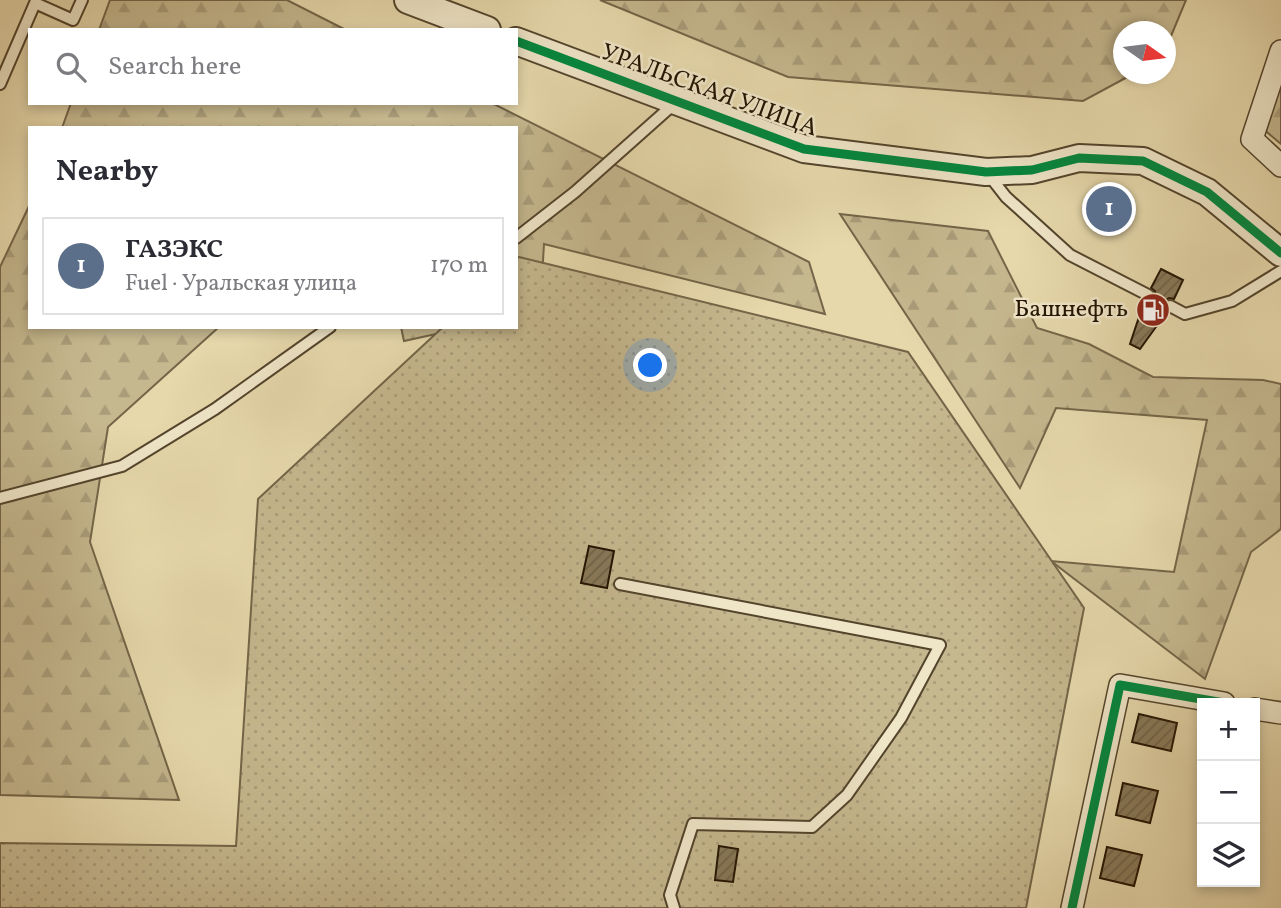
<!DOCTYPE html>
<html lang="en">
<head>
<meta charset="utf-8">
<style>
  body { margin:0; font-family:Vollkorn,serif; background:#f2f2f3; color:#2b2b33 }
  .controls { position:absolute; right:21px; bottom:21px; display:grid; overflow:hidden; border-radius:0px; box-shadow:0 4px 10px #0003 }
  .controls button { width:63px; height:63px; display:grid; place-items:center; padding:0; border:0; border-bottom:2px solid #e1e1e2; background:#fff; color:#2b2b33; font:35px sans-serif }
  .compass { position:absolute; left:1113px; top:21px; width:63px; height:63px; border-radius:50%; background:#fff; box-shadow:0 4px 10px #0003; rotate:104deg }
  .you { position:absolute; left:651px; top:366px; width:24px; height:24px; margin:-18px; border:5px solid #fff; border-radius:50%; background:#1a73e8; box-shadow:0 0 0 10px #1a73e833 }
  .badge { display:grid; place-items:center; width:46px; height:46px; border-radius:50%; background:#0b8043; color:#fff; font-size:23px; font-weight:700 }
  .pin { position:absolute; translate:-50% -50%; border:4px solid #fff; box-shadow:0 2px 7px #0006 }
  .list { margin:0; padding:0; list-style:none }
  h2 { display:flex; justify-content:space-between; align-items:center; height:91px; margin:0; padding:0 28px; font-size:30px }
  h2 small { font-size:23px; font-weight:400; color:#7c7c81 }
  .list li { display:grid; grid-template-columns:46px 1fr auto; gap:21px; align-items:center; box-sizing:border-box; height:98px; margin:0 14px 14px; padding:0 14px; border:2px solid #e1e1e2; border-radius:0px }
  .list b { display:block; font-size:26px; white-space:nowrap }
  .list p { margin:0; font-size:23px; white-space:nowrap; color:#7c7c81 }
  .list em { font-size:23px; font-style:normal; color:#7c7c81 }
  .icon { flex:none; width:38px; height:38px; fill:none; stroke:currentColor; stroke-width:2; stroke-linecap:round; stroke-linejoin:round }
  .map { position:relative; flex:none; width:1281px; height:908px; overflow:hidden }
  .search { position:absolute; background:#fff; box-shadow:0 4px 10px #0003; left:28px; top:28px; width:490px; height:77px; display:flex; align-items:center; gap:18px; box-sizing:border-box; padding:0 24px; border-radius:0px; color:#7c7c81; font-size:26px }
  .panel { position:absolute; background:#fff; box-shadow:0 4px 10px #0003; left:28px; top:126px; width:490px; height:203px; border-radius:0px }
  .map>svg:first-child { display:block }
  .forest { fill:url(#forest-firs); stroke:#746548; stroke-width:2 }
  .park { fill:url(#park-dots); stroke:#746548; stroke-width:2 }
  .building { fill:url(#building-hatch); stroke:#221301; stroke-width:2 }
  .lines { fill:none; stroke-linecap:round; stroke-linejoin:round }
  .service-casing { stroke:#53442c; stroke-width:14 }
  .minor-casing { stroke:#53442c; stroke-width:24 }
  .tertiary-casing { stroke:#53442c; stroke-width:30 }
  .service { stroke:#efe6c8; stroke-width:10 }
  .minor { stroke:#efe6c8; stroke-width:21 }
  .tertiary { stroke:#efe6c8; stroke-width:26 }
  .cycleway-casing { stroke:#efe6c8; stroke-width:13 }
  .cycleway { stroke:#00873e; stroke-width:9 }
  .labels { text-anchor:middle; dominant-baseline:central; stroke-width:5; stroke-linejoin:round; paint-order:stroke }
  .street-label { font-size:24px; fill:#221301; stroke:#efe6c8 }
  .poi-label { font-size:24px; fill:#221301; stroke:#efe6c8; text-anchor:end }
</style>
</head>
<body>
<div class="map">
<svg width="1281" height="908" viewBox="0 0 1281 908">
  <defs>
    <pattern id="forest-firs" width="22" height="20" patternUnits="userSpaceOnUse" patternTransform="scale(1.75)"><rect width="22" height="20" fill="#c5b78e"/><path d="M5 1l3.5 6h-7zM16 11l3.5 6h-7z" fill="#a99c79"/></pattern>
    <pattern id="park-dots" width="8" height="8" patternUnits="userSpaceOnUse" patternTransform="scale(1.75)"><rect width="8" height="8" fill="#c5b78e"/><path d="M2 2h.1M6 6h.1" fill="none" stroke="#a99c79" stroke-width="1.8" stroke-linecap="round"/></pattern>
    <pattern id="building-hatch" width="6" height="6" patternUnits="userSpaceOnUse" patternTransform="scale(1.75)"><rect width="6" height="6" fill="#887959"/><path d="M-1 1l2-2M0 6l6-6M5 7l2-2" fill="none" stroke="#6f6247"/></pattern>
  </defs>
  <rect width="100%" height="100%" fill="#e6d8ab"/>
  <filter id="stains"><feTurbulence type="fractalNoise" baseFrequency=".00286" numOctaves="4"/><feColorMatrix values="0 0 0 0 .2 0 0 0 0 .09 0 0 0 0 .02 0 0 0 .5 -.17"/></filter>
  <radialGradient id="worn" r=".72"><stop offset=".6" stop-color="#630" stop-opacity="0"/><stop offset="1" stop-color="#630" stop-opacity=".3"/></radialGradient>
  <path class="forest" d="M110,0h177l59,30h-247z
    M600,0h586l-20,48v-16h-42v42h9l-50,27 -295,-24z
    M1281,68v76l-26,-22z
    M71,103h421l317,159 16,52 -281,-70 -4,67 -24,6v-189h-454z
    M30,204v123h189l-111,100 -18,115 89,258 -179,-5v-528z
    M840,214l148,17 49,97 52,16 64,33 110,3 18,4v145l-30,23 -46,127 -154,-118 123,11 33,-152 -151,-12 -36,80z
    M401,327h67l-64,14z"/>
  <path class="park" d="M519,257l389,95 176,256 -58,300h-1026v-65l236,3 22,-347 185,-172h73v-68z"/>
  <path class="building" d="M1102,194l21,8 -8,18 -20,-8z
    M1161,269l22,11 -9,19 -5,-1 -6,4 -1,5 4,6 -26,36 -10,-5 14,-42h8l3,-4v-7l-4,-3z
    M589,546l25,5 -7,37 -26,-5z
    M1139,714l38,9 -6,28 -39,-9z
    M1123,783l35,8 -8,32 -34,-8z
    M719,846l19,3 -5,33 -18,-2z
    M1107,847l35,8 -8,31 -34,-8z"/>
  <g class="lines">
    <g class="service-casing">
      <path id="service" d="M0,84l35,-81 38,17 9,-20
        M988,174l18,23 64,58 78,40
        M516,238l59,-46 100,-89
        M1170,306l15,8 47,-13 49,-30
        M0,498l122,-32 93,-57 115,-82
        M620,584l320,61 -39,73 -54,77 -35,32 -119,-3 -23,71 4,13"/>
    </g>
    <g class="minor-casing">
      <path id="minor" d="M1281,51l-29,88 29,27
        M1255,709l26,4
        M1072,908l48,-223 104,18"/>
    </g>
    <g class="tertiary-casing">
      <path id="tertiary" d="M408,0l79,30
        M516,41l288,108 182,23 46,-2 47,-12 64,3 64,31 74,61"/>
    </g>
    <use href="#service" class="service"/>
    <use href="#minor" class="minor"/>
    <use href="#tertiary" class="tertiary"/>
    <g class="cycleway-casing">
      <path id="cycleway" d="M516,41l288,108 182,23 46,-2 47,-12 64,3 64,31 74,61
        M1072,908l48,-223 104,18"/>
    </g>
    <use href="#cycleway" class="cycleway"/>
  </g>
  <defs>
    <g id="fuel-disc" transform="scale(1.75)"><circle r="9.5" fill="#8f2418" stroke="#efe6c8"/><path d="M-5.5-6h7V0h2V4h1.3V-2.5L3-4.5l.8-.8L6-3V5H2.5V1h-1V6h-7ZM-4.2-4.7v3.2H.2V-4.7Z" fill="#fff"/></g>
  </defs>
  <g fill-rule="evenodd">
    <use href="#fuel-disc" x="1153" y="310"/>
  </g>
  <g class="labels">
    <g class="street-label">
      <text transform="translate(709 91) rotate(20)">УРАЛЬСКАЯ УЛИЦА</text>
    </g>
    <g class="poi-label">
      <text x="1128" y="310">Башнефть</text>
    </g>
  </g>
  <rect width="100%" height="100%" filter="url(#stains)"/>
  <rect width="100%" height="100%" fill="url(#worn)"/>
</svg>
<div class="controls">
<button>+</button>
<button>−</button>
<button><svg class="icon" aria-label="layers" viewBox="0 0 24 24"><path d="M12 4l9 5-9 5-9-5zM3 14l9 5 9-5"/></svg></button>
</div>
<svg class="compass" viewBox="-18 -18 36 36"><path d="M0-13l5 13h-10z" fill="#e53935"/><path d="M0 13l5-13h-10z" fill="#7c7c81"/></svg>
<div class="you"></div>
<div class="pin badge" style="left:1109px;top:209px;background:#5c6f8a">1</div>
<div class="search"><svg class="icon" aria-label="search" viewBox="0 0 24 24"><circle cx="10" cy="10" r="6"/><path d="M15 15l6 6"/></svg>Search here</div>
<section class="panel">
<h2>Nearby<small></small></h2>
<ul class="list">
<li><span class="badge" style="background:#5c6f8a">1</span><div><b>ГАЗЭКС</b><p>Fuel · Уральская улица</p></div><em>170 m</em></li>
</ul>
</section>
</div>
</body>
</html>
